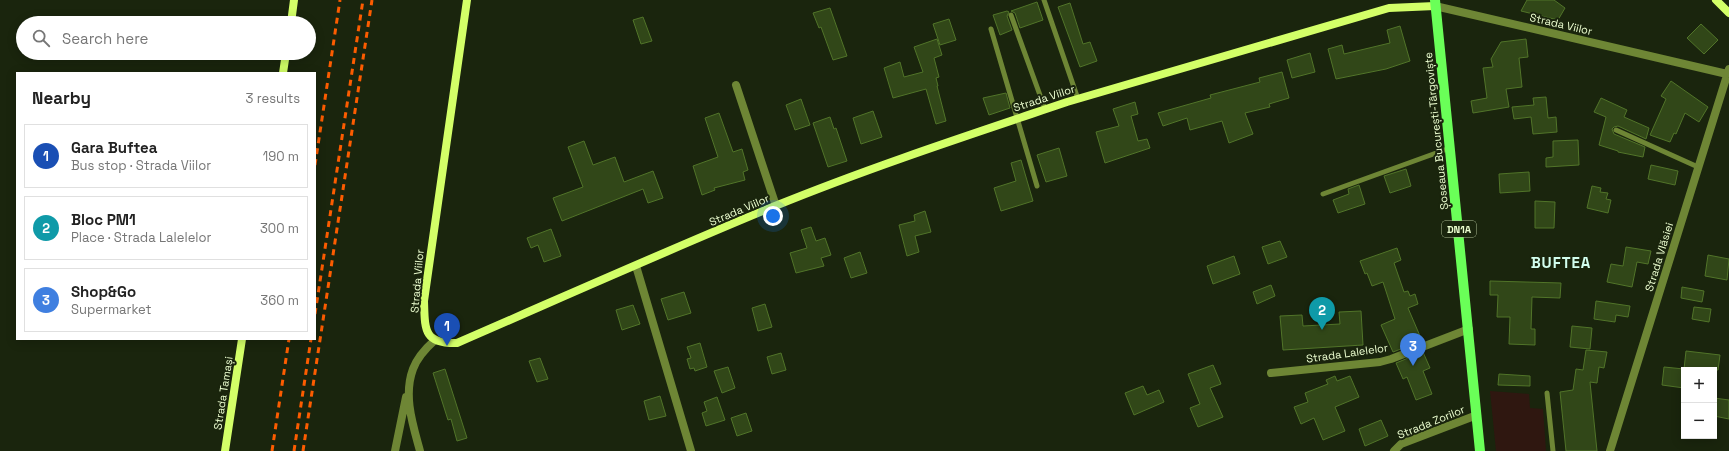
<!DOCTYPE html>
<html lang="en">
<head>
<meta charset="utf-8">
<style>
  body { margin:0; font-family:"Space Grotesk",sans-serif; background:#f2f2f2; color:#222 }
  .controls { position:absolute; right:12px; bottom:12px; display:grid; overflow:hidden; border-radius:0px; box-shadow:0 2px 10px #0003 }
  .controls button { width:36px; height:36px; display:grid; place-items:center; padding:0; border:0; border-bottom:1px solid #e0e0e0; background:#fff; color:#222; font:20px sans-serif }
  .you { position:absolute; left:773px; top:216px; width:14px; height:14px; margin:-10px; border:3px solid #fff; border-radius:50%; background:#1a73e8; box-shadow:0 0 0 6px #1a73e833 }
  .badge { display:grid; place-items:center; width:26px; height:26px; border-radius:50%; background:#db2777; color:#fff; font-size:13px; font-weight:700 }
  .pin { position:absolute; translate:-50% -33px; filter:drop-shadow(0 1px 2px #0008) }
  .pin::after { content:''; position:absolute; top:21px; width:14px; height:12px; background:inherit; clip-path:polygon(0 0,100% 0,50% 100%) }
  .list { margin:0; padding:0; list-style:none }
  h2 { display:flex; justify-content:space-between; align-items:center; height:52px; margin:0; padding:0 16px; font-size:17px }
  h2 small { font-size:13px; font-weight:400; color:#767676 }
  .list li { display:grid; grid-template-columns:26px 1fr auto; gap:12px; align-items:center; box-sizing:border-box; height:64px; margin:0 8px 8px; padding:0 8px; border:1px solid #e0e0e0; border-radius:0px }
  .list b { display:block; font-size:15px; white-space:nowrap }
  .list p { margin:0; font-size:13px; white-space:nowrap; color:#767676 }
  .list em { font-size:13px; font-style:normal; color:#767676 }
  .icon { flex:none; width:22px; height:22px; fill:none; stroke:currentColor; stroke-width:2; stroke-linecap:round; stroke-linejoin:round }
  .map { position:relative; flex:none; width:1729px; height:451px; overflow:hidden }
  .search { position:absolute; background:#fff; box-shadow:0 2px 10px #0003; left:16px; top:16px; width:300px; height:44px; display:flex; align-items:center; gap:10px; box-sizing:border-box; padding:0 14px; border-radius:22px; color:#767676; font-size:15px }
  .panel { position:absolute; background:#fff; box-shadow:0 2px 10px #0003; left:16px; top:72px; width:300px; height:268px; border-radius:0px }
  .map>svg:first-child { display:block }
  .green { fill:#2f1710 }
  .building { fill:#314718; stroke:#517429 }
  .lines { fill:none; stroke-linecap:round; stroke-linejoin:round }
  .service { stroke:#6e8635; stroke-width:5 }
  .minor { stroke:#6e8635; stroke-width:8 }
  .secondary { stroke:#d3ff68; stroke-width:8 }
  .primary { stroke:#6aff58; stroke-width:10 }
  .rail { stroke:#fc5c00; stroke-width:3; stroke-dasharray:6 5; stroke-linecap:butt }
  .labels { text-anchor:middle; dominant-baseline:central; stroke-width:4; stroke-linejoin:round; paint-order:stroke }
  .shield { fill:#1a250d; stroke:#aebe96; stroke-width:1 }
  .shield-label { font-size:10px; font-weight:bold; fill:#edffd1 }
  .street-label { font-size:11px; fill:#edffd1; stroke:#1a250d }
  .district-label { font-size:15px; font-weight:bold; letter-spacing:1px; fill:#d3ffef; stroke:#1a250d }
</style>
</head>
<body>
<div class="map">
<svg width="1729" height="451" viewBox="0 0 1729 451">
  <rect width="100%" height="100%" fill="#1a250d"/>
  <path class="green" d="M1490,391l39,3 1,14 13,1 3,42h-50z"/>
  <path class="building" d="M1527,0h27l11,8 -7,12 -37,-9z
    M1037,2l6,18 -23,8 -5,-15 -4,-2z
    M1070,3l13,41 7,-2 7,19 -17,6 -22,-60z
    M830,8l17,48 -14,4 -12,-33 -2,1 -6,-15z
    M1007,11l2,1 -2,4 5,14 -12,5 -7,-20z
    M643,17l9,24 -11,3 -8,-24z
    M949,19l7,21 -16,5 -7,-21z
    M1701,24l17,16 -14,14 -17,-16z
    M1400,26l10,35 -24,8 -50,10 -8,-30 14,-4 2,9 46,-11 -3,-13z
    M937,39l5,16 -8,3 5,19 -3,1 2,8h-1l9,35 -10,3 -10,-35 -33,9 -9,-30 16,-6 4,15 19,-5 -9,-25z
    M1526,39l2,18 -9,1 3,29 -16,2 3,18 -36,6 -2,-12 16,-3 -4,-30 10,-1 -2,-8 10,-17z
    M1310,53l5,19 -23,6 -5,-18z
    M1282,72l7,26 -20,6 1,3 -25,6 8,21 -24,9 -7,-22 -32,9 -3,-12 -24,8 -5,-13 53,-15 -1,-3 50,-13 -1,-4z
    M1671,81l37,26 -9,15 -14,-9 -9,21 -2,-1 -4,9 -20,-7 16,-36 -5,-3z
    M1006,93l4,15 -21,7 -6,-17z
    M1546,97l2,21 8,-1 1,15 -24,2 -2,-17 -17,2 -2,-12 22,-2 -1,-7z
    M1601,98l26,12 -3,7 25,11 -3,11 -28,-13 -4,1 -2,2 2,5 31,13 -2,10 -25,-5v-1l-19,-6 7,-28 -12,-5z
    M801,99l9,26 -15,5 -9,-25z
    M1135,102l3,12 -7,2 7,25 9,-2 3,9 -45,15 -9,-31 23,-6 -6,-17z
    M873,111l9,26 -21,7 -8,-26z
    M719,113l14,39 9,-3 6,21 -5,2 2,8 -31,8 1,2 -13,5 -9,-29 25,-9 -13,-39z
    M830,117l4,12 2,-1 11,33 -19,6 -15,-44z
    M1578,140l1,25 -33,2v-9l7,-1v-16z
    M584,141l9,24 22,-8 9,25 29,-11 10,27 -15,5 -5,-14 -81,32 -9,-23 30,-11 -15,-40z
    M1059,148l8,28 -21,6 -9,-27z
    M1021,160l12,41 -32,10 -7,-23 22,-7 -5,-18z
    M1651,165l27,6 -3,14 -27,-6z
    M1406,169l5,17 -21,7 -6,-17z
    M1529,172l1,19 -30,2 -1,-19z
    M1359,185l6,19 -27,9 -5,-13 16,-6 -1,-5z
    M1592,186l9,2 -1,4 8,1 -2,6 5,1 -3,13 -21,-5z
    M1535,201l20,1 -1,26h-19z
    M925,211l6,21 -16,4 4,16 -12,4 -8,-31 16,-4 -1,-6z
    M811,227l5,14 9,-3 6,17 -10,3 3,8 -28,7 -6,-20 17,-5 -6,-18z
    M551,229l10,27 -17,6 -6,-17 -7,3 -4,-10z
    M1280,241l7,16 -19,7 -6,-17z
    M1626,247l25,4 -3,13 -11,-2 -5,25 -25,-5 4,-18 12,2z
    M1397,248l4,12 -7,3 10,29 4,-1 2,5 5,-2 3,10 -10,4 12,28 -3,2 2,4 -26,10 -12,-27 14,-6 -12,-37 -11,4 -5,-13 -2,1 -5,-13z
    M860,252l7,21 -16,5 -7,-20z
    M1708,255l21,4 -2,21 -22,-4z
    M1234,256l6,18 -27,10 -6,-18z
    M1490,281l71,2 -1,15 -28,-1 -1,32h4v16l-26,-1 1,-27h-13l1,-22h-8z
    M1271,285l4,11 -18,8 -4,-12z
    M1682,287l22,4 -2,11 -21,-4z
    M684,292l7,21 -23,7 -7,-21z
    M1596,301l34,5 -2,11 -12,-2 -1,7 -21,-3z
    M765,304l7,23 -14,4 -6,-23z
    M633,305l7,19 -18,6 -6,-20z
    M1694,307l17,2 -2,13 -17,-3z
    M1361,311l2,34 -80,5 -3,-34 22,-1 1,11 37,-2 -1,-12z
    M1572,326l20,2 -2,21 -20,-2z
    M700,343l7,24 -12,4 -1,-3 -4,1 -3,-10 4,-1 -4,-11z
    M1586,350l21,2 -3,16 -5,-1 -2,16 -7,-1 7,69h-31l-6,-59 13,-2 3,-21 7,1z
    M1686,351l34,4 -2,15h-34v18l-22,-3 2,-18 20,2z
    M1423,352l7,16 -7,3 9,23 -16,6 -9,-23 -4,2 -7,-16z
    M781,353l5,17 -14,4 -5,-17z
    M540,358l8,21 -11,3 -8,-21z
    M1213,365l8,19 -11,4 13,29 -25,10 -8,-19 10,-4 -12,-30z
    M728,367l7,21 -13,5 -8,-22z
    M445,369l22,69 -10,3 -6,-22 -3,1 -15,-47z
    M1499,374l31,2v10l-32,-1z
    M1335,376l2,5 13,-5 9,21 -24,10 10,24 -22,9 -9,-22 -13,6 -7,-17 14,-5 -3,-9 23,-9 -2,-4z
    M1143,386l4,9 12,-5 5,12 -30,13 -9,-22z
    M660,396l6,20 -17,4 -5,-19z
    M717,397l8,23 -19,6 -4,-13 5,-2 -3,-9z
    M1714,398l15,2v19l-15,-3z
    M746,413l6,18 -15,5 -6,-18z
    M1381,420l7,16 -23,10 -6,-17z"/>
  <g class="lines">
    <path class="service" d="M1044,0l34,99
      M1011,15l34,94
      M991,29l46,157
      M1616,130l82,37
      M1323,194l127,-46
      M1547,393l6,58"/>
    <path class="minor" d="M1435,6l292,68
      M736,85l40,121
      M636,266l55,185
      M1271,373l109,-11 11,-3 78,-30
      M395,451l11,-54
      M420,451c-7,-26 -17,-55 -7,-82 4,-11 13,-21 22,-29
      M1394,451l7,-7 76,-29
      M1610,451l119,-382"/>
    <path class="secondary" d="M467,0l-43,301c1,28 -1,43 33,42 106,-46 211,-93 318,-137 96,-39 194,-71 292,-104l322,-94 46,-2
      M1716,0l13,13
      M291,23l3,-23
      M283,73l3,-20
      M225,451l17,-112"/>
    <path class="primary" d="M1435,0l45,451"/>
    <path class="rail" d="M315,165l25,-165
      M315,314l48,-314
      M272,451l17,-112
      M294,451l17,-112
      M303,451l69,-451"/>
  </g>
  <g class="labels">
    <rect class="shield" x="1442" y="221" width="34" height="16" rx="3"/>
    <g class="shield-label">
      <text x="1459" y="229">DN1A</text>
    </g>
    <g class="street-label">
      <text transform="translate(1561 24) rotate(13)">Strada Viilor</text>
      <text transform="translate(1044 98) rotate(-18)">Strada Viilor</text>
      <text transform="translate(1436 131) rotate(-96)">Șoseaua București-Târgoviște</text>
      <text transform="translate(739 210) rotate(-23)">Strada Viilor</text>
      <text transform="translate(1659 257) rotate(-73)">Strada Vlăsiei</text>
      <text transform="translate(417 281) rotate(-85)">Strada Viilor</text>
      <text transform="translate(1347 353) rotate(-8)">Strada Lalelelor</text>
      <text transform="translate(223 393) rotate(-81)">Strada Tamași</text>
      <text transform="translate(1431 422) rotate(-22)">Strada Zorilor</text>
    </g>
    <g class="district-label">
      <text x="1561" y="262">BUFTEA</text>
    </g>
  </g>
</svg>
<div class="controls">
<button>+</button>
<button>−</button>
</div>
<div class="you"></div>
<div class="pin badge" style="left:447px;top:346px;background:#1a4fb4">1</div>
<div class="pin badge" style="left:1322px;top:330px;background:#0f9aa8">2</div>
<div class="pin badge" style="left:1413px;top:366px;background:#3f7fe0">3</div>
<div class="search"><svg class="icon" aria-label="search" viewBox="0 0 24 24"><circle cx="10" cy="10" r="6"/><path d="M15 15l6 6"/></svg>Search here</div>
<section class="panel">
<h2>Nearby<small>3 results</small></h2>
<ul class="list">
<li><span class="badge" style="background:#1a4fb4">1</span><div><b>Gara Buftea</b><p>Bus stop · Strada Viilor</p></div><em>190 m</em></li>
<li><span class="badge" style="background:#0f9aa8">2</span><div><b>Bloc PM1</b><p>Place · Strada Lalelelor</p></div><em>300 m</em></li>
<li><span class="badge" style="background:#3f7fe0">3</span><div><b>Shop&amp;Go</b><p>Supermarket</p></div><em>360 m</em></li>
</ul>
</section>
</div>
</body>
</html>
